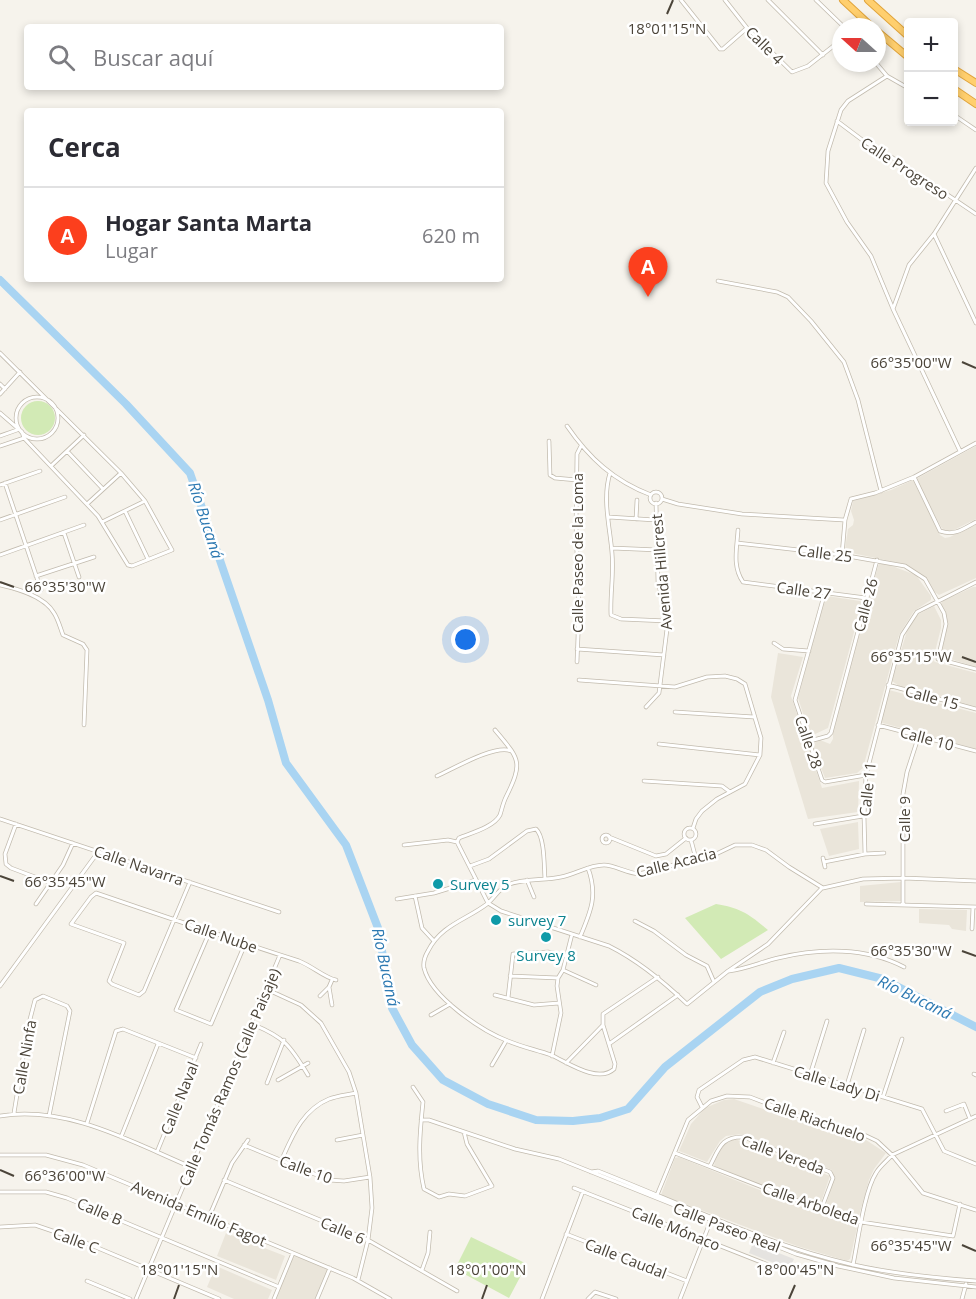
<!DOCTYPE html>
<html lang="es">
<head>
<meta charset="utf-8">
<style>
  body { margin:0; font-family:"Open Sans",sans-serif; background:#f7f7f7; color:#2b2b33 }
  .controls { position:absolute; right:18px; top:18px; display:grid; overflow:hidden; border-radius:6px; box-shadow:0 3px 9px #0003 }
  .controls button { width:54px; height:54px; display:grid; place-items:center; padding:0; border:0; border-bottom:2px solid #e1e1e2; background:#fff; color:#2b2b33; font:30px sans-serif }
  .compass { position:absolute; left:832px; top:18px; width:54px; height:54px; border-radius:50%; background:#fff; box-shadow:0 3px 9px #0003; rotate:291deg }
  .you { position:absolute; left:466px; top:640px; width:21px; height:21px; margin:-15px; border:4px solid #fff; border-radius:50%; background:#1a73e8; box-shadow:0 0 0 9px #1a73e833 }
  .badge { display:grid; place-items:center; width:39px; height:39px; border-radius:50%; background:#fc3f1d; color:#fff; font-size:20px; font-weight:700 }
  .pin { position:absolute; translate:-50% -50px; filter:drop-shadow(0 2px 3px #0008) }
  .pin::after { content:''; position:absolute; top:32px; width:21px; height:18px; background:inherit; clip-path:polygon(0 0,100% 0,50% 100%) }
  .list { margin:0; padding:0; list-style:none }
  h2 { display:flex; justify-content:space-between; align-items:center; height:78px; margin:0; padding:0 24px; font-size:26px }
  h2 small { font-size:20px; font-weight:400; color:#7c7c81 }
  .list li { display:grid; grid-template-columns:39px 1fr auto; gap:18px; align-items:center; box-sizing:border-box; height:96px; padding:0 24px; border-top:2px solid #e1e1e2 }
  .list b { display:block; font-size:22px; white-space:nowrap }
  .list p { margin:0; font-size:20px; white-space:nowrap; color:#7c7c81 }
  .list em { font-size:20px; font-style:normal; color:#7c7c81 }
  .icon { flex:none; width:33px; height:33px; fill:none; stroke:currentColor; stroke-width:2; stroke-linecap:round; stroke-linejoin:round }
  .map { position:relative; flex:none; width:976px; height:1299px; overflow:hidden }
  .search { position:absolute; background:#fff; box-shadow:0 3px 9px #0003; left:24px; top:24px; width:480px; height:66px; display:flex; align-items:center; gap:15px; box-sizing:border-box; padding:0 21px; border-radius:6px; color:#7c7c81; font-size:22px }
  .panel { position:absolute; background:#fff; box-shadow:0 3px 9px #0003; left:24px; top:108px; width:480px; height:174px; border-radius:6px }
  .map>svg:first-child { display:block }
  .residential { fill:#eae5da }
  .green { fill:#d2eab5 }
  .parking { fill:#e5e3e0 }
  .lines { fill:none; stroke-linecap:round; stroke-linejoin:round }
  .river { stroke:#a9d4f2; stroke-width:8 }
  .street-casing { stroke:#c2bbae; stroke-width:4.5 }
  .highway-casing { stroke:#e0a43c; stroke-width:8 }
  .street { stroke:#fff; stroke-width:3 }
  .highway { stroke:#ffcf6e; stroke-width:6 }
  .ticks { fill:none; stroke:#4b4439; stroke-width:2 }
  .culture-dot { fill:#0f9aa8; stroke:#fff; stroke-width:2 }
  .labels { text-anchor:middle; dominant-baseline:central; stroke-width:5; stroke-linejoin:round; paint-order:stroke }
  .street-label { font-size:15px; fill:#4b4439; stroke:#fff }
  .culture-label { font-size:15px; fill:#0d838f; stroke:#fff; text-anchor:start }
  .water-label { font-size:16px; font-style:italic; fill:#2e7ab2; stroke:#fff }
  .ticks-label { font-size:15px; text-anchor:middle; fill:#4b4439; stroke:#fff; stroke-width:5; stroke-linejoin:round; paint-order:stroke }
</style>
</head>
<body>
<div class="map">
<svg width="976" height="1299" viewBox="0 0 976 1299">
  <rect width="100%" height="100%" fill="#f6f3ec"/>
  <path class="residential" d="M976,446v73l-22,11 -9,1 -4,-4 -25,-48z
    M913,480l27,55 5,3 5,-1 26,-13v54l-37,17 -6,-4 -9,-15 -20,-12 -57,-12 -2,-3 3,-20 5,-4 1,-5 -3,-9 2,-10 38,-11z
    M884,563l32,12 15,21v4l-17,11 -15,24 -36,133 -6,5 -32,5 -12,-31 1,-4 6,-3 10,4 3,-5v-10l45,-163 1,-2z
    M973,587h3v80l-35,-11 7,-34 -7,-18 2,-3z
    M827,596l33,5 2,2 -34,125 -15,7 -4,-3 -11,-34 27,-101z
    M934,606l7,14v8l-8,32 2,2 41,11v35l-77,-22 -7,-5 17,-57 8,-9z
    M778,653l25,4 -12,39 31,92 37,-7 -1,31 -50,7 -37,-122z
    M889,690l87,23v36l-93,-26 -2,-1z
    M858,822l1,27 -30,7 -9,-27z
    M901,882v19l-41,1v-16z
    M919,909l48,1 -1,21 -14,-2 -3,-4 -30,-2z
    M734,1099l65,22 52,11 15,8 20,13 -12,16 -5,11 -10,36 -34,-8 9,-30 -2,-8 -90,-36 -16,2 -6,5 -13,21 -28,-11 12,-27 14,-16 19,-8z
    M735,1139l95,37 -11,32 -105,-42 1,-5 9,-17z
    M679,1157l130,53 47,14 1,4 -7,31 -3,2 -50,-15 -136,-51 14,-37z
    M226,1233l59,23 -9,24 -59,-24z
    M292,1251l40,16 -14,32h-46z
    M216,1266l56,24 -4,9h-34l-27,-12z"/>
  <path class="green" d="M21 418a17 17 0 1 1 34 0a17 17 0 1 1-34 0Z
    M716,904c25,4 33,10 52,26l-47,29 -36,-41z
    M471,1237l56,27 -18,34 -54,-29z"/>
  <path class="parking" d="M753,1243l41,16 -5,10 -40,-16z"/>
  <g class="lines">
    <path class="river" d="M0,280l126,124 64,69 78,227 18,63 60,82 32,83 14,80 20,37 31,35 45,24 48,16 37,1 27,-3 28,-9 37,-42 95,-75 32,-13 47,-11 44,11 93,48"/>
    <g class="street-casing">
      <path id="street" d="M681,0l39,49h3l24,-21
        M725,0l22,28 45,44 16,-6 33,-26
        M768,0l55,55
        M816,0l28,27
        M876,63l11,13 21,12
        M887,76l-39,25 -7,9 -13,41 -2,32 21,39 24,34 22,53 67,142
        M954,115l22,15
        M837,121l28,21 28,16 83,56
        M934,234l42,89
        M718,281l59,11 11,5 23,24 33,41 14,38 23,91
        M893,309l16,-44 25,-31 42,-66
        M0,353l121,120 24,28 27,49 -40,16 -4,-1 -30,-49 -74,-78 -2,-6 -22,-19
        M0,384l5,5
        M0,394l20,-22
        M16 418a21 21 0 1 1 42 0a21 21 0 1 1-42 0Z
        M567,426c22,32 47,55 84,69
        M0,436l17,-6
        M549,441l1,34 5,3 22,2
        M0,446l24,-8
        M67,451l36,38
        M51,466l33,-31
        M610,473c-8,26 0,54 2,80 2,21 -2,41 -1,62l10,4 46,2
        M914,477l26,54c15,5 23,-2 36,-9
        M5,483l36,107
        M0,485l40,-14
        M650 498a6 6 0 1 1 12 0a6 6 0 1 1-12 0Z
        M662,499l16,5 64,10 102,6
        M87,504l34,-31
        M125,511l23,48
        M609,517l46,3
        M636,519l1,-19
        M0,520l65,-23
        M102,522l43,-21
        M738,530c-1,18 -6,36 5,52l123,16
        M64,533l15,44
        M737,543l105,12 63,11 20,13 19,34 2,11 -8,35 38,10
        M612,548l46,2
        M0,555l84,-30
        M842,555l3,-35 6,-21 24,-6 39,-16 62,-34
        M36,576l58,-19
        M0,585c18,4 44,11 54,28 4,6 6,14 9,22l20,9 4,6 -3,75
        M825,592l-30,108 27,80 3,2 41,-7
        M774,643l9,6 26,2
        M577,649l87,6
        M577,662l2,-52 -3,-84 1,-72 4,-8
        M579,680l96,7 32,-10 18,-1 12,3 8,5 16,54 -1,17 -15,29 -28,15 -15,12 -6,8 -3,9
        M888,685l88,24
        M646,707l13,-14 9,-72 -10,-39 -2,-79
        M675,712l79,5
        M878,725l98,26
        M810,741l18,-5 3,-3 46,-173
        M659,744l101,11
        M437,776c16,-7 58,-32 74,-25
        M644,781l78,5 8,6
        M0,819l279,93
        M16,824l-11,30 1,10 5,4 40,15
        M815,824l48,-8
        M684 834a6 6 0 1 1 12 0a6 6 0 1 1-12 0Z
        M602 839a4 4 0 1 1 8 0a4 4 0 1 1-8 0Z
        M609,837l47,19 10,-2 20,-16
        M691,840l5,19
        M457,842l2,-4c12,-5 35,-11 41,-23 2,-6 3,-12 6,-18 18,-36 13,-38 -11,-67
        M404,845l44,-5 9,2 31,61 13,8 108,35c30,15 54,35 78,58l41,-33 40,-27 54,-56
        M865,854l-1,-38 2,-41 36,-140 15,-23 59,-30
        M823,858l2,9
        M824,862l41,-8 19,-1
        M470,866l19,-7 38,-28 9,-2c9,8 8,38 9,50
        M527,880l7,17
        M190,882l-46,109 -5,4 -27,-11 -3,-3 15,-38 -53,-19 20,-27 5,-4c67,23 135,46 203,68 13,5 26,17 37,19
        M415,896l7,32 11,12
        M397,899l37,-6 42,-13
        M36,904l27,-39 10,-22
        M866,904l110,3
        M903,904v-110l4,-22 12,-37
        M635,921l19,10 32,24 21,11 7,16
        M972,929l1,-22
        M210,931l-34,79 35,14 34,-80
        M580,937c11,-26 18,-42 8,-69
        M563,970l33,15
        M729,971c17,-2 32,-9 49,-13 41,-10 88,-11 126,9
        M510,976l48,2
        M658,977l-55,37v11l12,39 -1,5c-16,15 -47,-7 -63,-14 -14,-5 -29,-8 -43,-14 -26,-10 -77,-44 -84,-73 -1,-6 1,-12 4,-17 13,-26 38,-31 59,-47 7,-6 12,-15 20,-19 17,-7 36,-4 54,-8 15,-3 28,-12 43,-12 10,0 23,8 35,9l77,-20 19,-9h17l14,5 23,17 34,21 40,-9 41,-1 72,3
        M0,986l98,-134
        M266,989l35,16 20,18 28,49 7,21 14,84 2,31 -4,32 -10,40
        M495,995l39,10 25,-2
        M320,996l9,-9
        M508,998l5,-44 35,-2 19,4
        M332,1005l-3,-18 3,-7
        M431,1015l19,-11
        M252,1024c32,13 38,21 56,51
        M609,1044l69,-49
        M552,1056l9,-43 -4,-27 1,-8 5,-8 9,-36
        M566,1063l37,-38
        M773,1063l11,-31
        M492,1065l14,-24
        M974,1074l2,1
        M810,1075l17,-54
        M278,1080l30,-17
        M267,1083l17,-43
        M847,1085l17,-55
        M413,1087l10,15c-3,29 -6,57 1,87l15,8 10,-3 16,2 27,-10 -25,-42 -3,-12
        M883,1097l19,-58
        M702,1107l-5,-10 2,-7 44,-30 12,-3 167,52 22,42 32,13
        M946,1111l18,-7 6,15
        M14,1113l14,-86 7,-27 8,-4 24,10 3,5 -21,105
        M0,1116c67,-11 132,26 191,51
        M421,1120h8l86,29 44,10 237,95 42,12 56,12 82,9
        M87,1123l29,-92 7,-2 73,29
        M121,1137l37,-93
        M337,1140l26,-5
        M244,1145l85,35 15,1 26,-4
        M157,1152l44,-108
        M675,1153l146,57 40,12 92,14 7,-32
        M0,1155h46l37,10 270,113 37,21
        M281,1161c11,-24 21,-51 48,-62 8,-3 18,-4 27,-6
        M710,1166c9,-17 11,-30 34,-29l86,35 3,6 -12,32
        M591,1172l7,-1c84,33 168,74 256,94 40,9 81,13 122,16
        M224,1180l144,60 89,51
        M574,1188l202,80
        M0,1192h46l21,6 212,89
        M657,1195l31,-75 23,-19 16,-5 23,1 49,19 59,16 19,9 15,14 31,38 53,17
        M209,1217l23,-54 16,-23
        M0,1227l35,-2 44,15 140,59
        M566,1234l121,47
        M853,1265c5,-24 11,-73 23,-92 4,-7 11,-12 16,-18l84,-39
        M422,1270l6,-17 2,-21
        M87,1281l43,18
        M136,1299l144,-344
        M274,1299l19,-46
        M317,1299l13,-31
        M542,1299l41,-108
        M588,1299l7,-7 21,7
        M680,1299l31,-79
        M962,1299l4,-15"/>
    </g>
    <g class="highway-casing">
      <path id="highway" d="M843,0l29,27
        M868,0l40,36
        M877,31l31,26
        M954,69l22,14
        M954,89l22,15"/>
    </g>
    <use href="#street" class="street"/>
    <use href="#highway" class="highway"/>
  </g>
  <path class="ticks" d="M667,14l6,-14M962,362l14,6M0,582l14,5M962,657l14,5M0,876l14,5M962,951l14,5M0,1170l14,6M962,1245l14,6M174,1299l5,-14M482,1299l5,-14M789,1299l6,-14"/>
  <g class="culture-dot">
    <circle cx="438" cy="884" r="6"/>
    <circle cx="496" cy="920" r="6"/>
    <circle cx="546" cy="937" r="6"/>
  </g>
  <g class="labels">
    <g class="street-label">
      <text transform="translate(765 45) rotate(45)">Calle 4</text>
      <text transform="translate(905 168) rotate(33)">Calle Progreso</text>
      <text transform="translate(577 553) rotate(-90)">Calle Paseo de la Loma</text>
      <text transform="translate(825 553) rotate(7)">Calle 25</text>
      <text transform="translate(661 572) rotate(-95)">Avenida Hillcrest</text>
      <text transform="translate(804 590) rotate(8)">Calle 27</text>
      <text transform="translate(865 605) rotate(-75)">Calle 26</text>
      <text transform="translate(932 697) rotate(15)">Calle 15</text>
      <text transform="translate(927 738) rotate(15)">Calle 10</text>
      <text transform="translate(809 742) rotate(71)">Calle 28</text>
      <text transform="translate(867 789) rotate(-84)">Calle 11</text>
      <text transform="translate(904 819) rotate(-90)">Calle 9</text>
      <text transform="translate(676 862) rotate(-14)">Calle Acacia</text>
      <text transform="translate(139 865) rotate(19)">Calle Navarra</text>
      <text transform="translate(221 935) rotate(19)">Calle Nube</text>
      <text transform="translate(24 1057) rotate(-80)">Calle Ninfa</text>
      <text transform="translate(229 1077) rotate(-67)">Calle Tomás Ramos (Calle Paisaje)</text>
      <text transform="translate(837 1083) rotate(17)">Calle Lady Di</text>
      <text transform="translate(179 1098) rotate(-68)">Calle Naval</text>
      <text transform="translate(815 1119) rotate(19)">Calle Riachuelo</text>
      <text transform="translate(783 1154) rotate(20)">Calle Vereda</text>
      <text transform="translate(306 1169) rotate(20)">Calle 10</text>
      <text transform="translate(811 1203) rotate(19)">Calle Arboleda</text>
      <text transform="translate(100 1211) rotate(23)">Calle B</text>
      <text transform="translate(199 1213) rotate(23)">Avenida Emilio Fagot</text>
      <text transform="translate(727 1227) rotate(21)">Calle Paseo Real</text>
      <text transform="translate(676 1228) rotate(22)">Calle Mónaco</text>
      <text transform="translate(343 1230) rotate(23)">Calle 6</text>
      <text transform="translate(76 1240) rotate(20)">Calle C</text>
      <text transform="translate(626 1258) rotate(21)">Calle Caudal</text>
    </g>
    <g class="culture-label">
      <text x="450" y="884">Survey 5</text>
      <text x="508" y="920">survey 7</text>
      <text x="546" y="955" text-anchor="middle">Survey 8</text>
    </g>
    <g class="water-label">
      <text transform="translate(206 520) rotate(72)">Río Bucaná</text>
      <text transform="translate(386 967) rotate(78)">Río Bucaná</text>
      <text transform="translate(915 997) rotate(26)">Río Bucaná</text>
    </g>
  </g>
  <g class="ticks-label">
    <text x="667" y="34">18°01'15"N</text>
    <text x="911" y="368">66°35'00"W</text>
    <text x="65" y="592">66°35'30"W</text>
    <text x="911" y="662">66°35'15"W</text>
    <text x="65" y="887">66°35'45"W</text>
    <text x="911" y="956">66°35'30"W</text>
    <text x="65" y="1181">66°36'00"W</text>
    <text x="911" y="1251">66°35'45"W</text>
    <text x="179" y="1275">18°01'15"N</text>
    <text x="487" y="1275">18°01'00"N</text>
    <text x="795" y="1275">18°00'45"N</text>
  </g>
</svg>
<div class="controls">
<button>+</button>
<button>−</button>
</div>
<svg class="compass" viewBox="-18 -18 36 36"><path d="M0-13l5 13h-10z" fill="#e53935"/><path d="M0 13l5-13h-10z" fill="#7c7c81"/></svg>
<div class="you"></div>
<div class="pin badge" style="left:648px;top:297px">A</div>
<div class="search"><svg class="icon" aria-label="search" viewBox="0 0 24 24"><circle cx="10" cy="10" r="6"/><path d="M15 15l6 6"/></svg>Buscar aquí</div>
<section class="panel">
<h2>Cerca<small></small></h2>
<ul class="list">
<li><span class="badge">A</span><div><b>Hogar Santa Marta</b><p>Lugar</p></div><em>620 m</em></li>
</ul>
</section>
</div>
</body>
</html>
